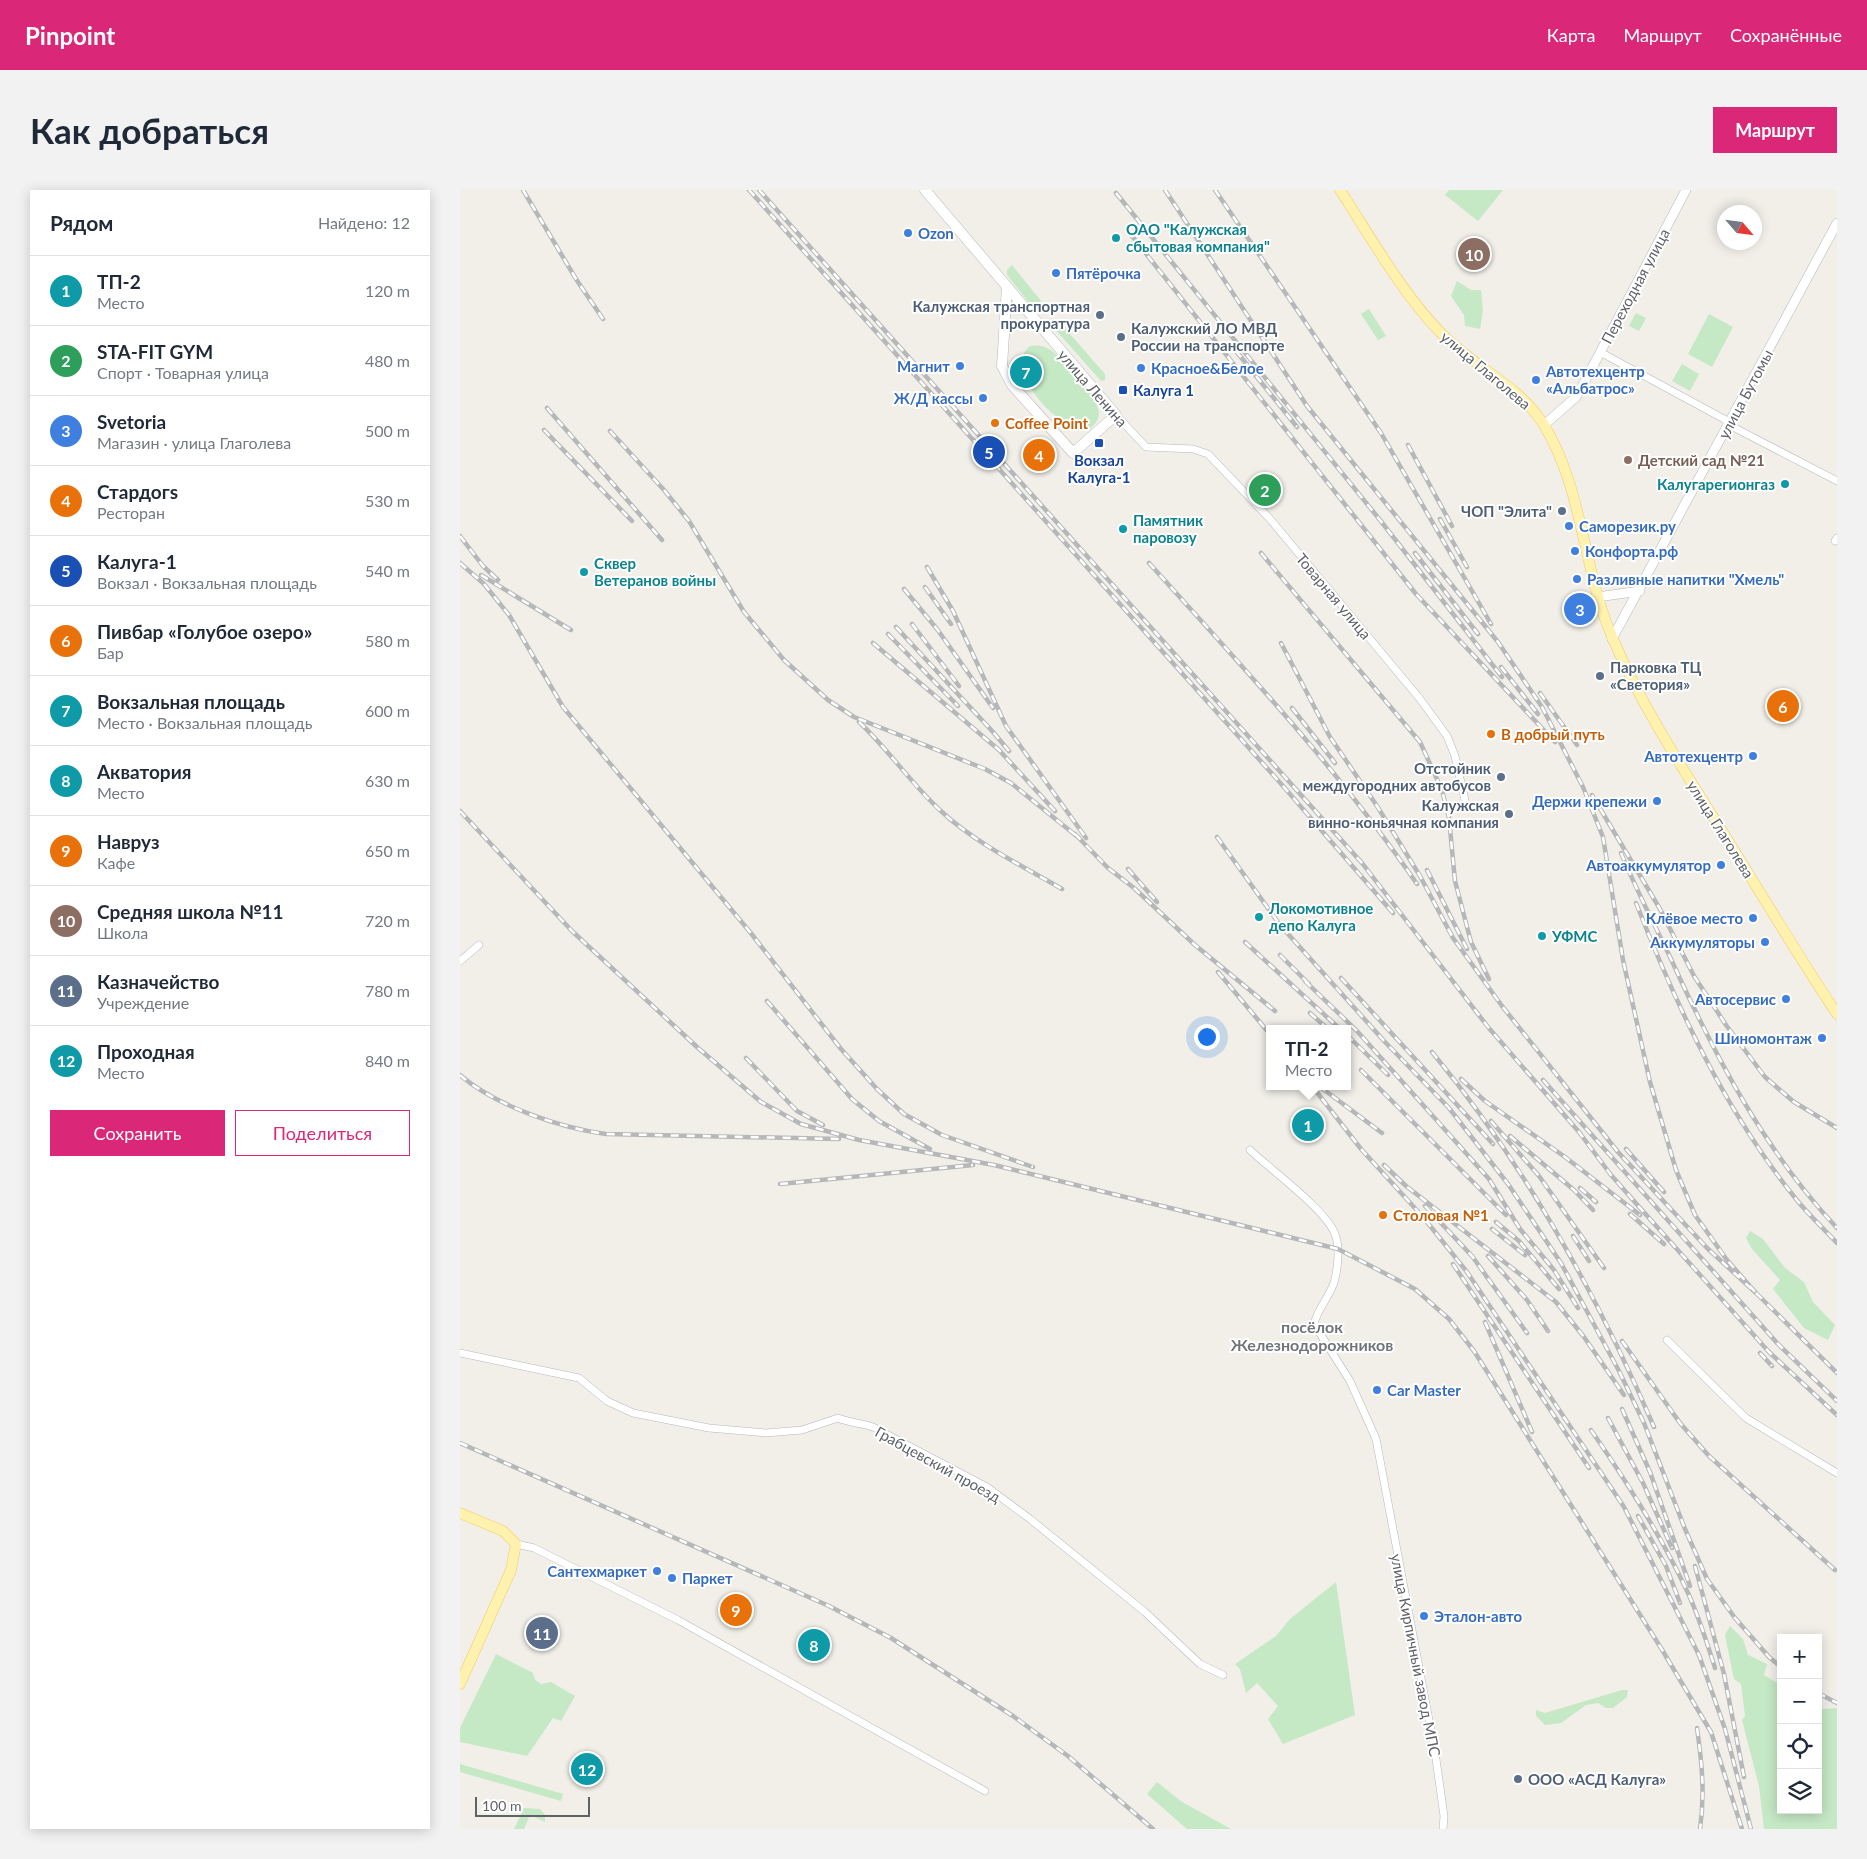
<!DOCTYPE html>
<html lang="ru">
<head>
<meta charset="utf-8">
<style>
  body { margin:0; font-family:Lato,sans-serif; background:#f2f2f3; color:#1f2937 }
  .controls { position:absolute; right:15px; bottom:15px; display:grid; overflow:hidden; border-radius:0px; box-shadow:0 2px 12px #0003 }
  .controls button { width:45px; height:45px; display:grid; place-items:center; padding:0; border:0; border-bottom:1px solid #e0e1e3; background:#fff; color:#1f2937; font:25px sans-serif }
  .compass { position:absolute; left:1257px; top:15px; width:45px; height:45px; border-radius:50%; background:#fff; box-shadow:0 2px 12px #0003; rotate:118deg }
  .scale { position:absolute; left:15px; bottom:12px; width:115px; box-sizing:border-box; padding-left:5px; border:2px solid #5f6368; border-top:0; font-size:14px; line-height:18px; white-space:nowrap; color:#5f6368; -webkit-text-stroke:4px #fff; paint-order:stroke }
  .you { position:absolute; left:746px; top:846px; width:18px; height:18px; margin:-12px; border:4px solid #fff; border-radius:50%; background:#1a73e8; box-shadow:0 0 0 8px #1a73e833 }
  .badge { display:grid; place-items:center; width:32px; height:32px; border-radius:50%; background:#db2777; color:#fff; font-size:16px; font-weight:700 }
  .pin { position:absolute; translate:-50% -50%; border:2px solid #fff; box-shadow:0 1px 5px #0006 }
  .popup { position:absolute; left:806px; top:835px; width:85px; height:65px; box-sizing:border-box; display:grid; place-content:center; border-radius:0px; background:#fff; filter:drop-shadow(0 1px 4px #0005); font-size:16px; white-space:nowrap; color:#747a83 }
  .popup b { font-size:19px; color:#1f2937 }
  .popup::after { content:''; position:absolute; left:50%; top:100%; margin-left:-10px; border:10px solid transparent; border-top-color:#fff }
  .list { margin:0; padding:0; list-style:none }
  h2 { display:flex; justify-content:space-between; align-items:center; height:65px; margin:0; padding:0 20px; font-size:21px }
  h2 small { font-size:16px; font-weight:400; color:#747a83 }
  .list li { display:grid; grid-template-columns:32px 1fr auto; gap:15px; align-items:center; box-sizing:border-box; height:70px; padding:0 20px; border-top:1px solid #e0e1e3 }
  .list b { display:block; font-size:19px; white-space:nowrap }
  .list p { margin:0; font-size:16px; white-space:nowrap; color:#747a83 }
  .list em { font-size:16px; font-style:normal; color:#747a83 }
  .actions { display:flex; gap:10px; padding:15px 20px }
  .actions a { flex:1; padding:11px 0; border:1px solid #db2777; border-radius:0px; text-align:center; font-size:18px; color:#db2777 }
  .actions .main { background:#db2777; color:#fff }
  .icon { flex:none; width:28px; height:28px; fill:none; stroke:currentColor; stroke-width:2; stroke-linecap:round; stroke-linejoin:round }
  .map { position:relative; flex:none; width:1377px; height:1639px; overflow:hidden; border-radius:0px }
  header { display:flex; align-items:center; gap:30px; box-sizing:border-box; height:70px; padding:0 25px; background:#db2777; color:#fff }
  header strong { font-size:24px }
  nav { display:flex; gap:28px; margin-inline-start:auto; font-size:18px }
  .intro { display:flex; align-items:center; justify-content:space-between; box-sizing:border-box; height:120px; padding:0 30px }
  h1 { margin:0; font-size:35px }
  .button { padding:12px 22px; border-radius:0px; background:#db2777; color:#fff; font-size:18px; font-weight:700 }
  main { display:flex; gap:30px; padding:0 30px }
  aside { flex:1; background:#fff; border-radius:0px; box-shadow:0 2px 12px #0003 }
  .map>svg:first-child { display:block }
  .green { fill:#c5e8c5 }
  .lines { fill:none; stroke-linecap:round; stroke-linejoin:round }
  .minor-casing { stroke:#b5b8bc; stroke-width:8 }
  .tertiary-casing { stroke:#b5b8bc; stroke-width:10 }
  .secondary-casing { stroke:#b6babf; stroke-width:11 }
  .primary-casing { stroke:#f2c960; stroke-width:11 }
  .minor { stroke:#fff; stroke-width:7 }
  .tertiary { stroke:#fff; stroke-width:9 }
  .secondary { stroke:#fff; stroke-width:10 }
  .primary { stroke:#fff2af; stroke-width:10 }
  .rail-casing { stroke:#b6b7b8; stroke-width:4.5 }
  .rail { stroke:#fff; stroke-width:2.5; stroke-dasharray:8; stroke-linecap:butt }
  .shop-dot { fill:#3f7fe0; stroke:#fff; stroke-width:2 }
  .culture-dot { fill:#0f9aa8; stroke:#fff; stroke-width:2 }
  .service-dot { fill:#5c6f8a; stroke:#fff; stroke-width:2 }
  .transit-dot { fill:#1a4fb4; stroke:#fff; stroke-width:2 }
  .food-dot { fill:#e8710a; stroke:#fff; stroke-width:2 }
  .education-dot { fill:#8d6e63; stroke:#fff; stroke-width:2 }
  .labels { text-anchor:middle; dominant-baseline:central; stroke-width:4; stroke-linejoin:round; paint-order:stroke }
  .culture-label { font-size:15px; font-weight:bold; fill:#0d838f; stroke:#fff; text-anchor:start }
  .shop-label { font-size:15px; font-weight:bold; fill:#366cbe; stroke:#fff; text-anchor:start }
  .street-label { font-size:15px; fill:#5f6368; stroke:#fff }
  .service-label { font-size:15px; font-weight:bold; fill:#4e5e75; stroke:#fff; text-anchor:end }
  .transit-label { font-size:15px; font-weight:bold; fill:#164399; stroke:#fff; text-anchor:start }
  .food-label { font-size:15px; font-weight:bold; fill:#c56008; stroke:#fff; text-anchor:start }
  .education-label { font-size:15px; font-weight:bold; fill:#785e54; stroke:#fff; text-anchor:start }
  .neighbourhood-label { font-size:16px; font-weight:bold; fill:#70757a; stroke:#fff }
</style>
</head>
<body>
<header>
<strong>Pinpoint</strong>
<nav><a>Карта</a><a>Маршрут</a><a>Сохранённые</a></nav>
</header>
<div class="intro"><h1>Как добраться</h1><a class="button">Маршрут</a></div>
<main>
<aside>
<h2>Рядом<small>Найдено: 12</small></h2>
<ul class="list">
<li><span class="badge" style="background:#0f9aa8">1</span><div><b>ТП-2</b><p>Место</p></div><em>120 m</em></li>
<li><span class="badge" style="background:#2e9e5b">2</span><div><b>STA-FIT GYM</b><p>Спорт · Товарная улица</p></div><em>480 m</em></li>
<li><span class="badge" style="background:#3f7fe0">3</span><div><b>Svetoria</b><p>Магазин · улица Глаголева</p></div><em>500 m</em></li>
<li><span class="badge" style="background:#e8710a">4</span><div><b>Стардогs</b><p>Ресторан</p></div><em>530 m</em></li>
<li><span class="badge" style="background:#1a4fb4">5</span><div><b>Калуга-1</b><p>Вокзал · Вокзальная площадь</p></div><em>540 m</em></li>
<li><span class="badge" style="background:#e8710a">6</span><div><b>Пивбар «Голубое озеро»</b><p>Бар</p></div><em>580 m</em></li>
<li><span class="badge" style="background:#0f9aa8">7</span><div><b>Вокзальная площадь</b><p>Место · Вокзальная площадь</p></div><em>600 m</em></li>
<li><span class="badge" style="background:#0f9aa8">8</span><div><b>Акватория</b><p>Место</p></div><em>630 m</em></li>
<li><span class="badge" style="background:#e8710a">9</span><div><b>Навруз</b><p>Кафе</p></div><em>650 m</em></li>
<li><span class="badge" style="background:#8d6e63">10</span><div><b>Средняя школа №11</b><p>Школа</p></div><em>720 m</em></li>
<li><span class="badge" style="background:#5c6f8a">11</span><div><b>Казначейство</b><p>Учреждение</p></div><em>780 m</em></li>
<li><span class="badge" style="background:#0f9aa8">12</span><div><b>Проходная</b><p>Место</p></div><em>840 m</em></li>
</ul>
<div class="actions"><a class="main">Сохранить</a><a>Поделиться</a></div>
</aside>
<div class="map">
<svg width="1377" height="1639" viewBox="0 0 1377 1639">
  <rect width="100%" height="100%" fill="#f1efe8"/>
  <path class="green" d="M989,0h54l-25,31 -33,-26z
    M552,75l30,37 -6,4 -6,-2 -23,-29v-5z
    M997,91l14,9h10l2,21 -3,18 -15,-3 -1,-11 -13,-19z
    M909,119l17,27 -8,4 -17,-26z
    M1176,123l10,5 -7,13 -10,-5z
    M1249,124l24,13 -21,40 -24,-13z
    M597,134l5,1 43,49v6l-4,1 -47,-53z
    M570,156c7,-1 12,-1 19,3 13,8 50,49 50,64 0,7 -4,11 -9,16 -30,6 -89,-61 -60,-83z
    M1222,174l17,10 -9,17 -18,-10z
    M1290,1041l13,8 22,29 19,14 9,20 22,23 -7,15 -24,-12 -31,-39 7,-9 -28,-31 -6,-11z
    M876,1392l19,133 -72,29 -15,-25 10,-13 -21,-23 -11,10 -6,-24 -5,-5 41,-28 14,-17z
    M1270,1436l13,13 5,16 19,9 -3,11 17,10v125h37v-103l4,2 15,-1v121h-73l-5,-43 -17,-66 3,-4 -4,-32 -7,-5 -9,-44z
    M36,1464l37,19 2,7 6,4 10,-2 24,14 -14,25 -8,-3 -26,38 -67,-14v-14z
    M1162,1500h6l-1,7 -14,11h-7l-8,-5 -12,2 -25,18 -16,2 -9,-9v-6l9,3z
    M0,1574l103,30 -2,7 -101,-29z
    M697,1592l25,20 49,27h-44l-40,-35z
    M64,1618l16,1 5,6v7l-15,-7 -6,14h-10z"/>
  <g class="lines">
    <g class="minor-casing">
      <path id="minor" d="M1140,162l124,67 11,9 102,53
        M656,225l30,32 47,2 15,5 62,65 150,180 27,37 8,20 11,49
        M1375,351l2,-3
        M0,771l19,-16
        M790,960c21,20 75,59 85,84 5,12 3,32 0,45 -4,17 -17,28 -21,45l36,57 26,58 59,313 9,64 -1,13
        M1207,1150l79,78 91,55
        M0,1163l119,25 28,23 26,12 76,15 57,5 36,-3 36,-12c12,5 23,5 35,9l114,60 43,32 115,93 55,52 23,11
        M56,1354l18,4 144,72 307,171"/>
    </g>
    <g class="tertiary-casing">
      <path id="tertiary" d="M1084,235l32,-28 8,-14 102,-193
        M1137,407l43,-6
        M1152,449l225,-416"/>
    </g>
    <g class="secondary-casing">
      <path id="secondary" d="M465,0l191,225 -43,38 -61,-68 -10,-19 5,-79"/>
    </g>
    <g class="primary-casing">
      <path id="primary" d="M880,0c30,46 63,105 102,144 32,33 77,51 102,91 40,66 38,144 69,214 29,68 70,130 109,192 38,61 75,123 115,183
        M0,1323l43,18 13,13 -5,26 -51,114"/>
    </g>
    <use href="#minor" class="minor"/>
    <use href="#tertiary" class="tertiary"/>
    <use href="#secondary" class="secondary"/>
    <use href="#primary" class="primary"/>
    <g class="rail-casing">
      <path id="rail" d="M63,0l53,89 27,40
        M289,0l534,596 110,127
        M299,0l603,673 126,164 91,105 32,43 30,34 128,143 68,63
        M705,0l142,216 191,236 44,65 41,80 20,50 20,123 27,122 26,88 19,45 32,45 29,33 -49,-45 -89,-96 -116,-146 -49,-68 -33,-62 -43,-70 -47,-69 -49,-94
        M755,0l166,243 110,191
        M656,3l264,327 122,157
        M668,41l288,363 139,148
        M776,161l61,76
        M87,218l115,132
        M84,240l88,91
        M150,241l54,59 25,31 55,91 40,48 44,40 26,17 131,52 26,14 68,55
        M948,255l44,81
        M980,329l27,48
        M0,346l23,30 15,14
        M801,363l159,189 22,48 7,28 6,63 16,61 18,37
        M955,363l63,81
        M0,373l24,21 25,31 54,92 187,225 91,117 36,40 27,25 38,21 91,32
        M689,373c94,104 189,206 268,321
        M467,377l26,44 53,115 80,112
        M21,385l90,55
        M465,397l26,37
        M444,399l33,40 56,79
        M452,434l47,62
        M436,437l97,105 16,19
        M428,444l70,72
        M413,453l126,107 56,61
        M1041,477l37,47
        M1080,503l37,52
        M832,518l43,55
        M399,532c30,28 53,63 83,90 32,30 82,55 120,77
        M1132,605l68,114 34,67 32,49 39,52 29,25 43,26
        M0,621l112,120 125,116 64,55 40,22 58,16 135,25 344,84 77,40 34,30 25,32 187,297 50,84 31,97
        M615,644l33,34 26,20 61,57 80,66
        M757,647l63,88 105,117 64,66 59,76 53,79 58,108 25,52 41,106 22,50 28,39 34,39 12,10
        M1161,663c15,36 33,71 50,106 44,97 93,191 166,269
        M668,679l29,33
        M967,680l40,79
        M1176,713c41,104 89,208 160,296 12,15 27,29 41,44
        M785,752l95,87
        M820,765l29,29
        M758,782l51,61
        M881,788l152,166
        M845,791l52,50 132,148 31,50 34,41 24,38
        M307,811l85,98 27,22 51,28
        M850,823l18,16
        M887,845l41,40
        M972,862c93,113 164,240 222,375
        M286,868l51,53 26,14
        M901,880l145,145
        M0,885c36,31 100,53 146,59l233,5
        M1001,889l24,22 80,56 75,58
        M1083,890l235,264 59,57
        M852,896l49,63 62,68 44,55 157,235 75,148 26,74 26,100
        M859,896l63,47
        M1031,931l48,55 65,92
        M1050,946l64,54 19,20
        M1166,959l38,43
        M924,975l22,21 150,116 28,35 40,58
        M320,994l193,-19
        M1120,998l16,14
        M965,1016l47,50 55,77
        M1170,1024l34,30
        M1036,1032l23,19 40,48
        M1032,1039l33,26
        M1113,1046l16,25
        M1028,1066l39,44 21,31
        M993,1074l136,204
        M1296,1103l81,80
        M1025,1132l47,110
        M1162,1151l58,82 29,33 126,114
        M1300,1163l12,13
        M1162,1219l28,63 40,114
        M1148,1228l35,65 29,65
        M1131,1240c36,52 70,105 97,163 11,24 19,50 27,75
        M0,1253l369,163 62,32 122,78 55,40 85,73
        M1178,1326l28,50 14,37
        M1235,1376l29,108 20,103
        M1358,1503l19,10
        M1237,1538c5,35 8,66 3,101"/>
    </g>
    <use href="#rail" class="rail"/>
  </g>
  <g class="shop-dot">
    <circle cx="448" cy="43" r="5"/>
    <circle cx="596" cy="83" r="5"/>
    <circle cx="500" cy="176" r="5"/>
    <circle cx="681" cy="178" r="5"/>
    <circle cx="1076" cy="190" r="5"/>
    <circle cx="523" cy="208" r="5"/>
    <circle cx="1109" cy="336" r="5"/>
    <circle cx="1115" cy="361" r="5"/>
    <circle cx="1117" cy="389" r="5"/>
    <circle cx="1293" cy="566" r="5"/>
    <circle cx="1197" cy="611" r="5"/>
    <circle cx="1261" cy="675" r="5"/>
    <circle cx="1293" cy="728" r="5"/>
    <circle cx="1305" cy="752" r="5"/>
    <circle cx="1326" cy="809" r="5"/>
    <circle cx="1362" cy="848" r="5"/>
    <circle cx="917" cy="1200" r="5"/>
    <circle cx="197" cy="1381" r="5"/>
    <circle cx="212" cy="1388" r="5"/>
    <circle cx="964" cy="1426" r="5"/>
  </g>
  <g class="culture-dot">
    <circle cx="656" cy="48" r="5"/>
    <circle cx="1325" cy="294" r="5"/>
    <circle cx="663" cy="339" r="5"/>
    <circle cx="124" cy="382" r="5"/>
    <circle cx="799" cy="727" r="5"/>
    <circle cx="1082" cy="746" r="5"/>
  </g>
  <g class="service-dot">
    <circle cx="640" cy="125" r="5"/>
    <circle cx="661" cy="147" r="5"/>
    <circle cx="1102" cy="321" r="5"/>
    <circle cx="1140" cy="486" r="5"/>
    <circle cx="1041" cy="587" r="5"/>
    <circle cx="1049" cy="624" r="5"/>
    <circle cx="1058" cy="1589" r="5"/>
  </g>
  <g class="transit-dot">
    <rect x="658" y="195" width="10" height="10" rx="2.5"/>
    <rect x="634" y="248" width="10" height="10" rx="2.5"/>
  </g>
  <g class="food-dot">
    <circle cx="535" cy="233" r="5"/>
    <circle cx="1031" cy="544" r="5"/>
    <circle cx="923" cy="1025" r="5"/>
  </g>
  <circle class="education-dot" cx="1168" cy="270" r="5"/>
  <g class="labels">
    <g class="culture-label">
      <text x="666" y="39">ОАО "Калужская<tspan x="666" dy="17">сбытовая компания"</tspan></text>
      <text x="1315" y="294" text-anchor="end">Калугарегионгаз</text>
      <text x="673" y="330">Памятник<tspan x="673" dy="17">паровозу</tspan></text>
      <text x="134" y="373">Сквер<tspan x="134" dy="17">Ветеранов войны</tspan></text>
      <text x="809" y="718">Локомотивное<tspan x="809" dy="17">депо Калуга</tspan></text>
      <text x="1092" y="746">УФМС</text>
    </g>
    <g class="shop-label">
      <text x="458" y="43">Ozon</text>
      <text x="606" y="83">Пятёрочка</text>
      <text x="490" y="176" text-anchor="end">Магнит</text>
      <text x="691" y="178">Красное&amp;Белое</text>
      <text x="1086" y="181">Автотехцентр<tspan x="1086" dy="17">«Альбатрос»</tspan></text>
      <text x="513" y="208" text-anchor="end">Ж/Д кассы</text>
      <text x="1119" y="336">Саморезик.ру</text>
      <text x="1125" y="361">Конфорта.рф</text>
      <text x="1127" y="389">Разливные напитки "Хмель"</text>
      <text x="1283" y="566" text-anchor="end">Автотехцентр</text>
      <text x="1187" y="611" text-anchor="end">Держи крепежи</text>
      <text x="1251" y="675" text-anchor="end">Автоаккумулятор</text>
      <text x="1283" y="728" text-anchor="end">Клёвое место</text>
      <text x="1295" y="752" text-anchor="end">Аккумуляторы</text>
      <text x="1316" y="809" text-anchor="end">Автосервис</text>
      <text x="1352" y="848" text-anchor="end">Шиномонтаж</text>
      <text x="927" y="1200">Car Master</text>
      <text x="187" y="1381" text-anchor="end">Сантехмаркет</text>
      <text x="222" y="1388">Паркет</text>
      <text x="974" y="1426">Эталон-авто</text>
    </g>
    <g class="street-label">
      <text transform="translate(1175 96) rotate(-62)">Переходная улица</text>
      <text transform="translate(1026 180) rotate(40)">улица Глаголева</text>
      <text transform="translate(633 198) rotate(49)">улица Ленина</text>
      <text transform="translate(1285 204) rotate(-62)">улица Бутомы</text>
      <text transform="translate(874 406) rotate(50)">Товарная улица</text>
      <text transform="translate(1261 639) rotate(58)">улица Глаголева</text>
      <text transform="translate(478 1274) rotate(29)">Грабцевский проезд</text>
      <text transform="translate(956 1465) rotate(79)">улица Кирпичный завод МПС</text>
    </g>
    <g class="service-label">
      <text x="630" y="116">Калужская транспортная<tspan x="630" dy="17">прокуратура</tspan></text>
      <text x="671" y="138" text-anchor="start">Калужский ЛО МВД<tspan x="671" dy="17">России на транспорте</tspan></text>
      <text x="1092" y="321">ЧОП "Элита"</text>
      <text x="1150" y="477" text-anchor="start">Парковка ТЦ<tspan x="1150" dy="17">«Светория»</tspan></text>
      <text x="1031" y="578">Отстойник<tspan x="1031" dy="17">междугородних автобусов</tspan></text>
      <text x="1039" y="615">Калужская<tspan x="1039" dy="17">винно-коньячная компания</tspan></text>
      <text x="1068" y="1589" text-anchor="start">ООО «АСД Калуга»</text>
    </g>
    <g class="transit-label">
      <text x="673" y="200">Калуга 1</text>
      <text x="639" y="270" text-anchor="middle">Вокзал<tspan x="639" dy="17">Калуга-1</tspan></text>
    </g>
    <g class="food-label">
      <text x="545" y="233">Coffee Point</text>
      <text x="1041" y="544">В добрый путь</text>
      <text x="933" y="1025">Столовая №1</text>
    </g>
    <g class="education-label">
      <text x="1178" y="270">Детский сад №21</text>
    </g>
    <g class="neighbourhood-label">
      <text x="852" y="1136">посёлок<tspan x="852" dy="18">Железнодорожников</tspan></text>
    </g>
  </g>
</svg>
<div class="controls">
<button>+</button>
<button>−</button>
<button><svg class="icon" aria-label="locate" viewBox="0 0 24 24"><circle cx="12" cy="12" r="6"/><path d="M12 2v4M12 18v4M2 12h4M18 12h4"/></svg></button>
<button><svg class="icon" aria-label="layers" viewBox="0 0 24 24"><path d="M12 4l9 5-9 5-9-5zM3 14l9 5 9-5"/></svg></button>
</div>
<svg class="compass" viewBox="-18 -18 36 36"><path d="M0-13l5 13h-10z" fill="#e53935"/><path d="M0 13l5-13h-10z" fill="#747a83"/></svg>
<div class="scale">100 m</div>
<div class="you"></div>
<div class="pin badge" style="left:848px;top:935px;background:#0f9aa8">1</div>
<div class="popup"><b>ТП-2</b>Место</div>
<div class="pin badge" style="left:805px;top:300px;background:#2e9e5b">2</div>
<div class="pin badge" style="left:1120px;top:419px;background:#3f7fe0">3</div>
<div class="pin badge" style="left:579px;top:265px;background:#e8710a">4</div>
<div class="pin badge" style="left:529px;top:262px;background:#1a4fb4">5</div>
<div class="pin badge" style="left:1323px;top:516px;background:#e8710a">6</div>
<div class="pin badge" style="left:566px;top:182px;background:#0f9aa8">7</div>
<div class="pin badge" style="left:354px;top:1455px;background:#0f9aa8">8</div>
<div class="pin badge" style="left:276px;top:1420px;background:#e8710a">9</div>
<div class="pin badge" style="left:1014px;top:64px;background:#8d6e63">10</div>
<div class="pin badge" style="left:82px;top:1443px;background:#5c6f8a">11</div>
<div class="pin badge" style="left:127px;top:1579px;background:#0f9aa8">12</div>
</div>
</main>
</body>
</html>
